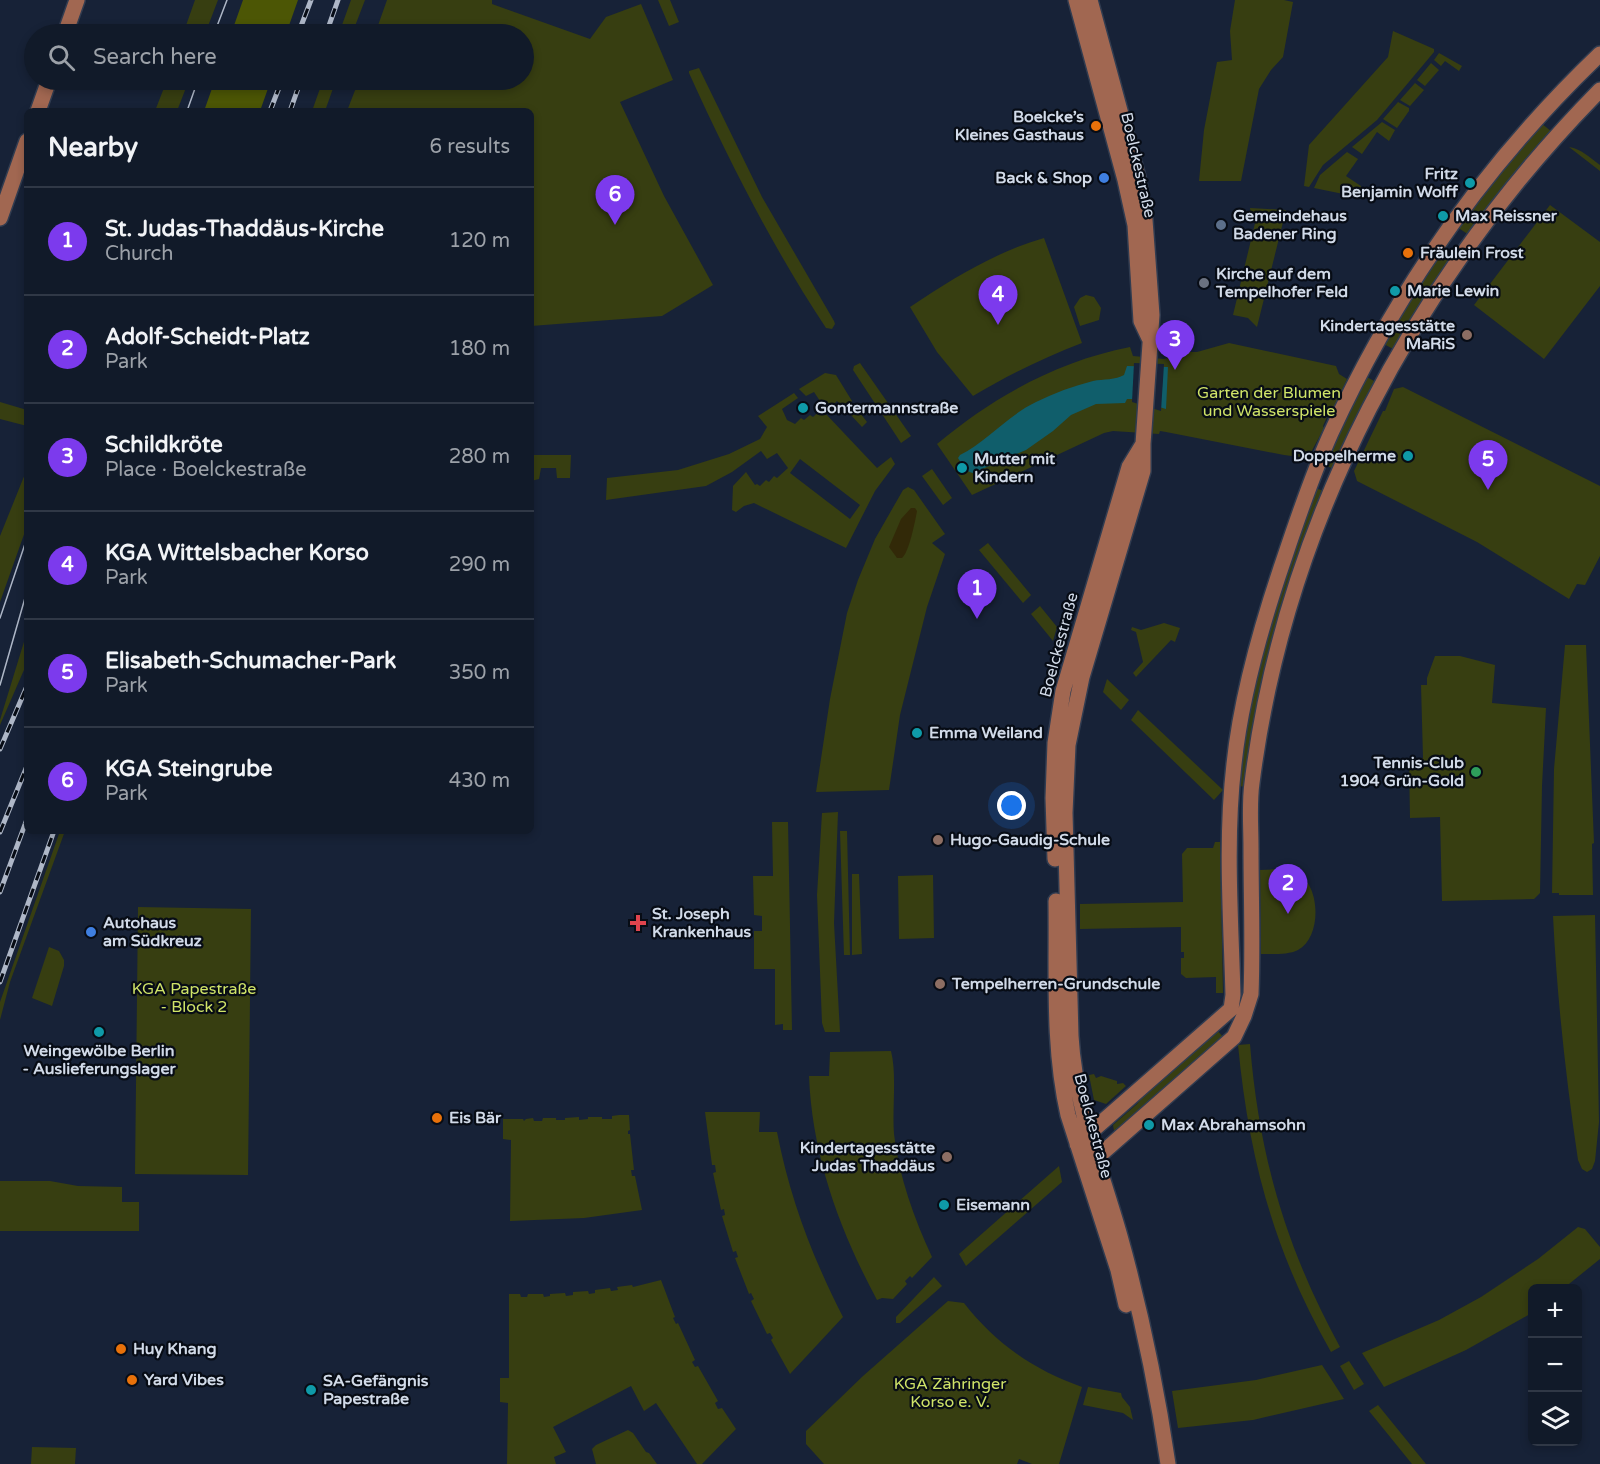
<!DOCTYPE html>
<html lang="en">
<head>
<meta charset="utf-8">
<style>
  body { margin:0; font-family:"Varela Round",sans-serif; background:#1a2331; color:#f1f3f6 }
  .controls { position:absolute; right:18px; bottom:18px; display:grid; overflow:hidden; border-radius:9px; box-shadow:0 3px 9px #0003 }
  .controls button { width:54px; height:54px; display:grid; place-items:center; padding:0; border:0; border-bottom:2px solid #303846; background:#111a29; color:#f1f3f6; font:30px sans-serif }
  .you { position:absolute; left:1012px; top:806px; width:21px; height:21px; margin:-15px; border:4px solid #fff; border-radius:50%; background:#1a73e8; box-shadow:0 0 0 9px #1a73e833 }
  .badge { display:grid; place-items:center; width:39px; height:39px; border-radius:50%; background:#7c3aed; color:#fff; font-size:20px; font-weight:700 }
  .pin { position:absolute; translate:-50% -50px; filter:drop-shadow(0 2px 3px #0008) }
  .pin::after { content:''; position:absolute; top:32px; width:21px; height:18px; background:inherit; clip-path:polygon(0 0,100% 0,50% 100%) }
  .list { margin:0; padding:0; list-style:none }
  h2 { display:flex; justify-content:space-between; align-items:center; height:78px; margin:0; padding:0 24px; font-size:26px }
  h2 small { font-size:20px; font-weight:400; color:#9ca1a8 }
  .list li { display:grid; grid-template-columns:39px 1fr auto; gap:18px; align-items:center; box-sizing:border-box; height:108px; padding:0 24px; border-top:2px solid #303846 }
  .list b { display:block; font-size:22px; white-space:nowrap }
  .list p { margin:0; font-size:20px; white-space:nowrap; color:#9ca1a8 }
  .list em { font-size:20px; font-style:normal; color:#9ca1a8 }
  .icon { flex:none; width:33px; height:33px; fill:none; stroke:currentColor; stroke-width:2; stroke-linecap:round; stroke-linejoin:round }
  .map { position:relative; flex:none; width:1600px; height:1464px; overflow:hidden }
  .search { position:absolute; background:#111a29; box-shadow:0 3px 9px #0003; left:24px; top:24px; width:510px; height:66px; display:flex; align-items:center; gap:15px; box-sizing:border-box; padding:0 21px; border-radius:33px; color:#9ca1a8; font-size:22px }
  .panel { position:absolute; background:#111a29; box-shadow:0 3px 9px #0003; left:24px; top:108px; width:510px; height:726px; border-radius:9px }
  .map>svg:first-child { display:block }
  .green { fill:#373e11; fill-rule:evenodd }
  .forest { fill:#4c5605 }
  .sand { fill:#322908 }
  .water { fill:#105e6b }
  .pier { fill:#172237 }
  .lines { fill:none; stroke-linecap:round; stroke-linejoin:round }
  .secondary-casing { stroke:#313c50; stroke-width:18 }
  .secondary { stroke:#a16751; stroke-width:15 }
  .tram { stroke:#aeb7c7; stroke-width:1.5 }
  .rail-casing { stroke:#aeb7c7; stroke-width:5 }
  .rail { stroke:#070c15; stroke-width:3; stroke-dasharray:9; stroke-linecap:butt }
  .food-dot { fill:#e8710a; stroke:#070c15; stroke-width:2 }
  .shop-dot { fill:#3f7fe0; stroke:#070c15; stroke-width:2 }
  .culture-dot { fill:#0f9aa8; stroke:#070c15; stroke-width:2 }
  .service-dot { fill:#5c6f8a; stroke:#070c15; stroke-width:2 }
  .worship-dot { fill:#6b7280; stroke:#070c15; stroke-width:2 }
  .education-dot { fill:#8d6e63; stroke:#070c15; stroke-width:2 }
  .leisure-dot { fill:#2e9e5b; stroke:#070c15; stroke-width:2 }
  .health-dot { fill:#e0444e; stroke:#070c15; stroke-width:2 }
  .labels { text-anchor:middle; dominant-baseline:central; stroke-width:4.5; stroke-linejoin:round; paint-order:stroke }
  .poi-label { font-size:16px; font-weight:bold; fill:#d1dae8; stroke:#070c15; text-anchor:start }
  .street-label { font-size:16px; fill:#d1dae8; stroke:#070c15 }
  .park-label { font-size:16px; fill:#d0e468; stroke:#070c15 }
</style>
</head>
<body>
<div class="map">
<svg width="1600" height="1464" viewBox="0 0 1600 1464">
  <rect width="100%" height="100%" fill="#172237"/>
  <path class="green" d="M195,0h23l-13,34h-22z
    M351,0h14l-13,34h-10l3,-7 -3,-2z
    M387,0h105v4l98,35 16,-22 35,-13 32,76 -53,22 44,94 49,89 -51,31 -131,10v-215h-184l12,-31h165v-46h-149z
    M658,0h12l9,22 -10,4z
    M1235,0h49l9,2 -10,55 -12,13 -12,19 -18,92h-42l5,-51 13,-68 15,-2 -2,-29z
    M1393,31l41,18v3l-57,68 -54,45 -14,22 -5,-1 5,-41 79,-88z
    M1439,53l23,13 -3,5 -14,-10 -4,5 -7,-6z
    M1431,63l8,7 -14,16 -8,-6z
    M699,68l63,129 72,124 1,3 -3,5 -6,-1c-53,-80 -97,-167 -137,-255v-2z
    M167,80h22l-12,31h-22z
    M323,80h13l-11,31h-13z
    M1415,83l9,7 -14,16 -10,-6z
    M1398,102l11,6v3l-12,17 -14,-9z
    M1382,122l13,8 -6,11 -12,-9 -15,22 -10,-7z
    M1541,123l11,9 -83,103 -12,-8z
    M1569,147c13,2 21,11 31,18v6z
    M1347,152l11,7 -12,17 15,10 -3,11 -44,-9 6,-13z
    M1550,205l50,37v44l-56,73 -70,-54z
    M1250,208l36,2 -29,117 -9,-9 -15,-3 23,-96 -2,-5 -3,-1z
    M1044,238l38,105c-39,15 -74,32 -109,53l-36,-44 -27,-45c42,-28 85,-55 134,-69z
    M1440,251l12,8 -57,91 -13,-7z
    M1086,295l8,2 7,11 -2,12 -19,6 -6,-19 6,-9z
    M1229,343l107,23 3,8 8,5 -13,28 -3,1 -8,18 1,2 -16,30 -24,-3 -118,-23 -6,-1 -1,3 -46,-3 -9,2 -132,62 -35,-51c56,-47 121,-83 193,-97l3,9 31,3 4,-1 4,-6h25z
    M860,363l51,73 -10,7 -48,-73 1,-4z
    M825,373l11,2 16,26 -7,8 -8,-8 -12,12 52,55 14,-11 4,7 -20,27 -29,57 -92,-45 -10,3 -8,6 -4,-2 1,-24 13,-14 9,13 2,-1 3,2 6,-6 3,2 5,-6 3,2 11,-10 -11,-15 -10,6 -6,-8 -29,21 -26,14 -100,14 1,-22 71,-8 51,-16 31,-15 7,-12 -9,-11 36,-23 4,5 -16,11 5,11 8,4 6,-6 3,2 6,-5 3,2 11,-10 -10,-15 -8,4 -7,-7zM800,459l60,46 -10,14 -60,-46z
    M1365,376l11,6 -41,87 -12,-4z
    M1403,387l197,99v70l-15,29 -8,-1 -8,15 -92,-57 -120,-61 -3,-10 29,-60h2l9,-22z
    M0,402l27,8v16l-27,-7z
    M854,405l13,17 -5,5 -14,-15z
    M531,455h40l-1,23h-13l-1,-10h-15l-2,11 -8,2z
    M27,469v57l-27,76v-66z
    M932,469l20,29 -9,7 -21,-29z
    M908,487l6,3 31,44 -13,9 13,11 -18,53 -27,108 -11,75 -73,2 14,-93 17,-86 11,-33 17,-41 28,-49z
    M1315,488l9,3 -77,296 -9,-1c7,-103 44,-201 77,-298z
    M988,543l43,52 -8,8 -44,-53z
    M1040,606l17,21 -4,14 -22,-27z
    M1164,623l16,5 -5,14 -4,-2 -35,37 -3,-4 10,-11 -7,-30 -5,-2 1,-3 9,3z
    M27,632v31l-27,62v-5z
    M1565,645h21l8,198 -2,1 1,51h-34v-2h-7l2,-124z
    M1435,656h25l35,9 -3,38 54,5 -4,78 -2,107 -6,6 -92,2 -2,-84 -30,1 -1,-59 14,-1 -2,-73h6v-7z
    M1107,679l22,21 -8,10 -18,-18z
    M1138,710l85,80 -9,10 -83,-80z
    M838,812l-4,111 6,109h-15l-3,-9 -5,-128 5,-82z
    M772,822h16l4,208h-9v-6l-8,1v-56h-21v-38h8v-15l-8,-1 -1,-39h20z
    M60,831h5l-55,151 -10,38v-18z
    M840,831h7l3,124h-6z
    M1215,842h5l3,151h-7v-16l-30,1 -5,-4v-16h3v-6h-3v-25l-101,2v-25l103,-2 -1,-48 5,-6h26z
    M1260,870c12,0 27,-3 37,3 24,12 25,64 1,77 -10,5 -25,4 -37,4z
    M852,874h7l3,80 -10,1z
    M933,875l1,63 -35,1 -1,-63z
    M138,907l113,2 -3,266 -113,-1z
    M1595,915l4,207 -4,39 -3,8 -5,3 -5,-3 -4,-9c-12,-81 -21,-162 -25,-244z
    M49,947l10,4 5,9v6l-12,40 -20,-8z
    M1216,1029l9,10 -92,79 -19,13 -1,-6 24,-21 17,-21z
    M1250,1044c9,112 36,204 90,303l-9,5c-57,-100 -82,-193 -93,-307z
    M891,1051c6,23 1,58 3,83 5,43 20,84 38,123l-20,21 -2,-2 -5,5 2,3 -14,15 -11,-1 -5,2c-37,-69 -65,-144 -68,-224h20l1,-24z
    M1094,1074l2,4 5,-2 16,5v3l6,-1 3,3 -20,18 -12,-4 -5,-25z
    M705,1112h55l-1,20h18c13,67 35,124 66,185l-53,57 -19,-34 2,-2 -3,-5 -3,1 -16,-33 3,-2 -3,-6 -2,1 -14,-36 3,-1 -2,-6 -3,1 -11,-36 3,-1 -1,-6 -3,1 -8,-37 3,-1 -1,-7h-3z
    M619,1115h10l1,15 -2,1v3h2l4,36h-3l1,6h3l7,34 -58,8 -74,3 1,-81 -8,-1v-20h20l1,2 2,-2 7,-1 1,3h8l1,-3h13v2h9v-2l14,-1v3l9,-1v-2h14v2h10v-3z
    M1059,1166l3,16 -96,84 -7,-12z
    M0,1181h50l28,5 44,1v15h17v29h-139z
    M1578,1227l7,2 15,18v12l-36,29h-32v24l-2,2 -64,36 -82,37 -22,-34 77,-33 42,-23 57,-38z
    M934,1277l8,9 -42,37h-4v-6z
    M661,1280l14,37 -2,1 3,6 2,-1 17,37 -3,2 3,5 3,-1 20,35 -3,2 3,6 4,-1 14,21 -34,35h-5l-41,-61 -12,8 -13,-25 -78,41 13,25 -12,5 2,7h-49l1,-61 -8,-1v-24h9v-84h11l1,3h6l1,-3h15l1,3 6,-1v-2l15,-1 1,3 7,-1v-3l15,-1 1,3 6,-1v-3l15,-2 1,3 7,-1 -1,-3 15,-2 1,2z
    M948,1301l16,2c32,41 70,67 118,84l-23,77h-27l-13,-5 -2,5h-193l-18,-20v-13l57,-55z
    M1349,1361l15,23 -10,6 -14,-24z
    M1322,1365l22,34 -91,21 -75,8 -6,-37 84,-11z
    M1088,1387l33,6 1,4 8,10 3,13 -10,-7 -40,-8z
    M1378,1405l48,59h-14l-43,-53z
    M628,1430l5,3 13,19 3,1 8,11h-61l-4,-15 4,-4z
    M32,1447l44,1 -1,16h-44z"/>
  <path class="forest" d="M243,0h55l-12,34h-55z
    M215,80h56l-11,31h-56z"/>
  <path class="sand" d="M911,508h4l2,3c-2,11 -8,41 -15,47h-5l-8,-11 12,-28z"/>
  <path class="water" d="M1127,366l41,1 -2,42 -34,-10h-5l-2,4 -29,1 -25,11 -18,16 -27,19 -53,23c-8,-1 -11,-9 -15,-15l2,-3c26,-13 47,-39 76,-53 18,-9 37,-16 57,-21 10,-2 23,-1 31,-6z"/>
  <path class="pier" d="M1134,363l30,1 -3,47 -29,-9z"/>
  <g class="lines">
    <g class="secondary-casing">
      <path id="secondary" d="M1076,0l49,180 10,45 6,96 8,17
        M1090,0l48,177 7,43 7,95 -9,129v27l-61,206 -14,68 -3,68 6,223c4,70 30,133 49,200 20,72 37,153 48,228
        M65,34l12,-34
        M38,111l11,-31
        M0,218l27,-77
        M1055,859l-2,-61 2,-55 8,-52 66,-224 14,-23
        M1056,901c1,71 -4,144 12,214l50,155 8,35
        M1077,1144l154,-135 2,-14c-2,-76 -8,-154 1,-231 7,-67 29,-144 51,-208 14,-42 28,-83 46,-123 65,-142 156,-271 269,-379
        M1085,1168l149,-131 10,-21 7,-22c2,-49 0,-97 0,-146 0,-22 -2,-44 1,-65 33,-262 164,-506 348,-693"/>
    </g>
    <use href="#secondary" class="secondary"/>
    <path class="tram" d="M214,34l13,-34
      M187,111l11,-31
      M0,618l27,-80
      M0,685l27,-94"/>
    <g class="rail-casing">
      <path id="rail" d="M298,34l13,-34
        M326,34l12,-34
        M270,111l12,-31
        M290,111l11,-31
        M0,749l27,-63
        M0,832l27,-66
        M0,892l27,-73
        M0,982l54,-151"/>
    </g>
    <use href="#rail" class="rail"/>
  </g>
  <g class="food-dot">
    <circle cx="1096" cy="126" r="6"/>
    <circle cx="1408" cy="253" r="6"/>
    <circle cx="437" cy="1118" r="6"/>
    <circle cx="121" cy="1349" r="6"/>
    <circle cx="132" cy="1380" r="6"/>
  </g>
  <g class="shop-dot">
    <circle cx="1104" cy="178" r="6"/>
    <circle cx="91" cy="932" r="6"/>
  </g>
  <g class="culture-dot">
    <circle cx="1470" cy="183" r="6"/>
    <circle cx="1443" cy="216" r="6"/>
    <circle cx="1395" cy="291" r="6"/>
    <circle cx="803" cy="408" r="6"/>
    <circle cx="1408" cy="456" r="6"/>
    <circle cx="962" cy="468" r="6"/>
    <circle cx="917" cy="733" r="6"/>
    <circle cx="99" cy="1032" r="6"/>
    <circle cx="1149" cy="1125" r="6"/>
    <circle cx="944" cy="1205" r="6"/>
    <circle cx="311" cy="1390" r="6"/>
  </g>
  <circle class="service-dot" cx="1221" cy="225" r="6"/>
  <circle class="worship-dot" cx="1204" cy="283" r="6"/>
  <g class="education-dot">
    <circle cx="1467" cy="335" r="6"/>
    <circle cx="938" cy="840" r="6"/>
    <circle cx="940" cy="984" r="6"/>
    <circle cx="947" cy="1157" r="6"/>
  </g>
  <circle class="leisure-dot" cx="1476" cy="772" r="6"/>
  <path class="health-dot" d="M635 914h6v6h6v6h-6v6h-6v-6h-6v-6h6z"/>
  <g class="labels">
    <g class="poi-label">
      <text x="1084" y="117" text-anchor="end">Boelcke’s<tspan x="1084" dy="18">Kleines Gasthaus</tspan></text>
      <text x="1458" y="174" text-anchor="end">Fritz<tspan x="1458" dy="18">Benjamin Wolff</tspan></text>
      <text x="1092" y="178" text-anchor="end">Back &amp; Shop</text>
      <text x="1233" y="216">Gemeindehaus<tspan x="1233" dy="18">Badener Ring</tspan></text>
      <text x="1455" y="216">Max Reissner</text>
      <text x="1420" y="253">Fräulein Frost</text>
      <text x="1216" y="274">Kirche auf dem<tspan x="1216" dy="18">Tempelhofer Feld</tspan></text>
      <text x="1407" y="291">Marie Lewin</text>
      <text x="1455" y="326" text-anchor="end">Kindertagesstätte<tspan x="1455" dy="18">MaRiS</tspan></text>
      <text x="815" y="408">Gontermannstraße</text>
      <text x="1396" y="456" text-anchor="end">Doppelherme</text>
      <text x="974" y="459">Mutter mit<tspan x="974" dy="18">Kindern</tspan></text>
      <text x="929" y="733">Emma Weiland</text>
      <text x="1464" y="763" text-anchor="end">Tennis-Club<tspan x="1464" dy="18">1904 Grün-Gold</tspan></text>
      <text x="950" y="840">Hugo-Gaudig-Schule</text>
      <text x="652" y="914">St. Joseph<tspan x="652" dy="18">Krankenhaus</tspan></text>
      <text x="103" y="923">Autohaus<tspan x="103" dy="18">am Südkreuz</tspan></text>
      <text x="952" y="984">Tempelherren-Grundschule</text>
      <text x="99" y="1051" text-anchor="middle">Weingewölbe Berlin<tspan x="99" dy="18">- Auslieferungslager</tspan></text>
      <text x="449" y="1118">Eis Bär</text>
      <text x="1161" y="1125">Max Abrahamsohn</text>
      <text x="935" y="1148" text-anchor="end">Kindertagesstätte<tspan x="935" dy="18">Judas Thaddäus</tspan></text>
      <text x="956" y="1205">Eisemann</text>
      <text x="133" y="1349">Huy Khang</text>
      <text x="144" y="1380">Yard Vibes</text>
      <text x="323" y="1381">SA-Gefängnis<tspan x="323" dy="18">Papestraße</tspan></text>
    </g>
    <g class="street-label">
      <text transform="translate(1138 165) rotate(77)">Boelckestraße</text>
      <text transform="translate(1059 645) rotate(-75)">Boelckestraße</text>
      <text transform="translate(1093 1126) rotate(75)">Boelckestraße</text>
    </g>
    <g class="park-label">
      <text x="1269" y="393">Garten der Blumen<tspan x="1269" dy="18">und Wasserspiele</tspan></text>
      <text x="194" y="989">KGA Papestraße<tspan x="194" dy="18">- Block 2</tspan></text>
      <text x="950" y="1384">KGA Zähringer<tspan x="950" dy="18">Korso e. V.</tspan></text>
    </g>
  </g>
</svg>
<div class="controls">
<button>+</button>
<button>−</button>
<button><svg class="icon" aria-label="layers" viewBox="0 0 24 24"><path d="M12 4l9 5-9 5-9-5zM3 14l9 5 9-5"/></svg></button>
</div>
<div class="you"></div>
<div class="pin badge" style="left:977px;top:619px">1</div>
<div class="pin badge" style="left:1288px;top:914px">2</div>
<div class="pin badge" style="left:1175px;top:370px">3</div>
<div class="pin badge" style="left:998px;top:325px">4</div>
<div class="pin badge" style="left:1488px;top:490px">5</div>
<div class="pin badge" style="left:615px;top:225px">6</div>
<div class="search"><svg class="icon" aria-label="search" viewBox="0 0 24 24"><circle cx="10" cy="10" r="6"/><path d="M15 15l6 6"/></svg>Search here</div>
<section class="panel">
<h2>Nearby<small>6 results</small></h2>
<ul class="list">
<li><span class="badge">1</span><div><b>St. Judas-Thaddäus-Kirche</b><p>Church</p></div><em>120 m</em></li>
<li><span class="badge">2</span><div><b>Adolf-Scheidt-Platz</b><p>Park</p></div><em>180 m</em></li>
<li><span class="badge">3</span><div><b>Schildkröte</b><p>Place · Boelckestraße</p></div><em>280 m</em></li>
<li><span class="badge">4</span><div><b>KGA Wittelsbacher Korso</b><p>Park</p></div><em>290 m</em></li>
<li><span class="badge">5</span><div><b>Elisabeth-Schumacher-Park</b><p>Park</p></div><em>350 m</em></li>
<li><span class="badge">6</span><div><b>KGA Steingrube</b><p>Park</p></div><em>430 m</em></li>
</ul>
</section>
</div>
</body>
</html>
